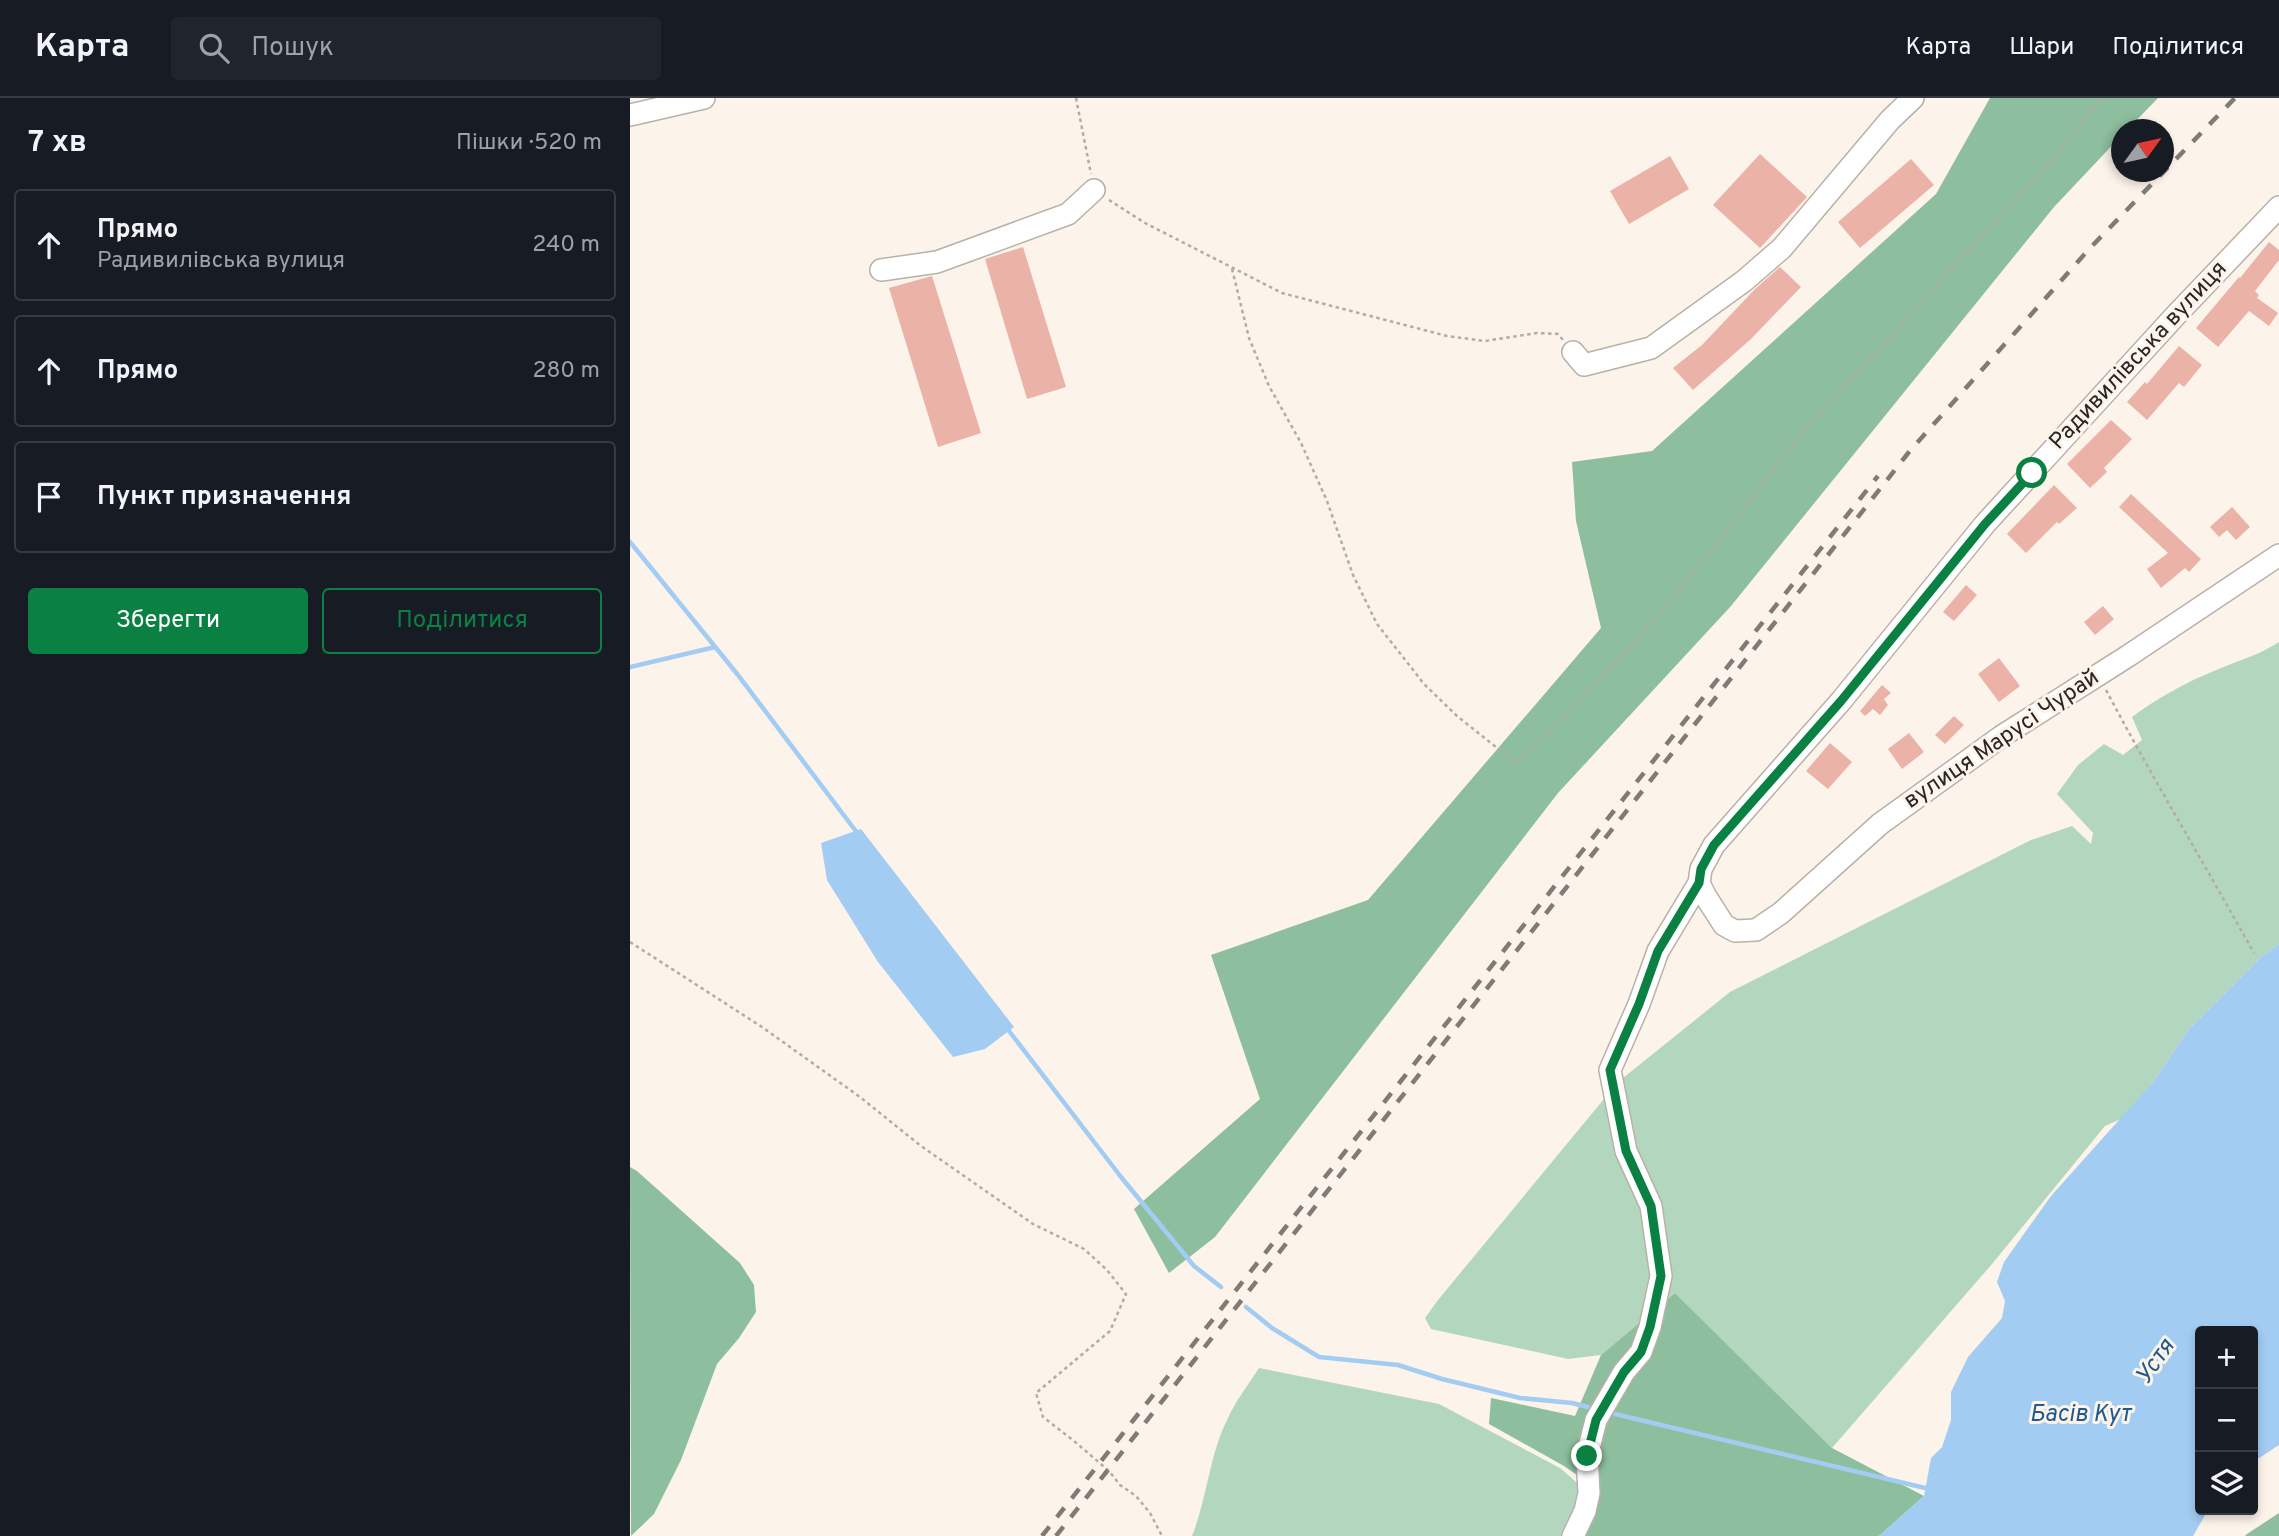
<!DOCTYPE html>
<html lang="uk">
<head>
<meta charset="utf-8">
<style>
  body { margin:0; font-family:Overpass,sans-serif; background:#20242c; color:#f1f3f6 }
  .controls { position:absolute; right:21px; bottom:21px; display:grid; overflow:hidden; border-radius:7px; box-shadow:0 4px 10px #0003 }
  .controls button { width:63px; height:63px; display:grid; place-items:center; padding:0; border:0; border-bottom:2px solid #363941; background:#171b24; color:#f1f3f6; font:35px sans-serif }
  .compass { position:absolute; left:1481px; top:21px; width:63px; height:63px; border-radius:50%; background:#171b24; box-shadow:0 4px 10px #0003; rotate:57deg }
  .stop { position:absolute; width:21px; height:21px; margin:-16px; border:5px solid #0b8043; border-radius:50%; background:#fff }
  .stop.end { background:#0b8043; border-color:#fff; box-shadow:0 2px 7px #0008 }
  .list { margin:0; padding:0; list-style:none }
  h2 { display:flex; justify-content:space-between; align-items:center; height:91px; margin:0; padding:0 28px; font-size:30px }
  h2 small { font-size:23px; font-weight:400; color:#9ea1a6 }
  .list li { display:grid; grid-template-columns:46px 1fr auto; gap:21px; align-items:center; box-sizing:border-box; height:112px; margin:0 14px 14px; padding:0 14px; border:2px solid #363941; border-radius:7px }
  .list b { display:block; font-size:26px; white-space:nowrap }
  .list p { margin:0; font-size:23px; white-space:nowrap; color:#9ea1a6 }
  .list em { font-size:23px; font-style:normal; color:#9ea1a6 }
  .actions { display:flex; gap:14px; padding:21px 28px }
  .actions a { flex:1; padding:16px 0; border:2px solid #0b8043; border-radius:7px; text-align:center; font-size:24px; color:#0b8043 }
  .actions .main { background:#0b8043; color:#fff }
  .icon { flex:none; width:38px; height:38px; fill:none; stroke:currentColor; stroke-width:2; stroke-linecap:round; stroke-linejoin:round }
  .map { position:relative; flex:none; width:1649px; height:1438px; overflow:hidden }
  header { display:flex; align-items:center; gap:42px; box-sizing:border-box; height:98px; padding:0 35px; background:#171b24; border-bottom:2px solid #363941 }
  header strong { font-size:33px }
  nav { display:flex; gap:38px; margin-inline-start:auto; font-size:24px }
  .search { width:490px; height:63px; background:#20242c; display:flex; align-items:center; gap:18px; box-sizing:border-box; padding:0 24px; border-radius:7px; color:#9ea1a6; font-size:26px }
  main { display:flex }
  aside { flex:1; background:#171b24 }
  .map>svg:first-child { display:block }
  .green { fill:#b2d7be }
  .forest { fill:#8dbe9d }
  .water { fill:#a3ccf2 }
  .lines { fill:none; stroke-linecap:round; stroke-linejoin:round }
  .stream { stroke:#a3ccf2; stroke-width:4.5 }
  .building { fill:#ebb2a7 }
  .minor-casing { stroke:#b9b1a8; stroke-width:24 }
  .path { stroke:#b3aca5; stroke-width:2.5; stroke-dasharray:3.5 3.5; stroke-linecap:butt }
  .minor { stroke:#fff; stroke-width:21 }
  .rail { stroke:#807b76; stroke-width:4.5; stroke-dasharray:12 12; stroke-linecap:butt }
  .route { stroke:#0b8043; stroke-width:9 }
  .labels { text-anchor:middle; dominant-baseline:central; stroke-width:6; stroke-linejoin:round; paint-order:stroke }
  .street-label { font-size:23px; fill:#292623; stroke:#fcf3ea }
  .water-label { font-size:24px; font-style:italic; fill:#1f5a8b; stroke:#fcf3ea }
</style>
</head>
<body>
<header>
<strong>Карта</strong>
<div class="search"><svg class="icon" aria-label="search" viewBox="0 0 24 24"><circle cx="10" cy="10" r="6"/><path d="M15 15l6 6"/></svg>Пошук</div>
<nav><a>Карта</a><a>Шари</a><a>Поділитися</a></nav>
</header>
<main>
<aside>
<h2>7 хв<small>Пішки · 520 m</small></h2>
<ul class="list">
<li><svg class="icon" aria-label="ahead" viewBox="0 0 24 24"><path d="M12 20V5M6 11l6-6 6 6"/></svg><div><b>Прямо</b><p>Радивилівська вулиця</p></div><em>240 m</em></li>
<li><svg class="icon" aria-label="ahead" viewBox="0 0 24 24"><path d="M12 20V5M6 11l6-6 6 6"/></svg><div><b>Прямо</b></div><em>280 m</em></li>
<li><svg class="icon" aria-label="arrive" viewBox="0 0 24 24"><path d="M6 21V4h12l-3 4 3 4H6"/></svg><div><b>Пункт призначення</b></div></li>
</ul>
<div class="actions"><a class="main">Зберегти</a><a>Поділитися</a></div>
</aside>
<div class="map">
<svg width="1649" height="1438" viewBox="0 0 1649 1438">
  <rect width="100%" height="100%" fill="#fcf3ea"/>
  <path class="green" d="M1649,544v302l-17,12 -74,74 -35,52 -32,37 -16,7 -113,138 -160,184 -157,-155 -74,62 -33,4 -137,-30 -6,-11 13,-18 180,-218 112,-90 301,-152 41,-14 19,18 2,-11 -36,-39 21,-29 26,-21 19,11 19,-15 -10,-23c24,-18 54,-35 82,-46 22,-10 44,-15 65,-29z
    M629,1270l180,36 121,64 29,25 -16,43h-381c15,-37 17,-79 35,-116 8,-18 21,-35 32,-52z"/>
  <path class="forest" d="M1360,0h168l-30,31 -6,1 -1,6 -67,71 -323,399 -173,187 -343,444 -46,36 -35,-64 126,-110 -49,-144 157,-55 233,-272 -25,-107 -4,-59 80,-11 284,-257z
    M0,1069l7,4 103,92 14,22 2,27 -17,26 -22,26 -36,96 -27,54 -23,22z
    M1045,1195l157,155 92,48 -45,40h-301l15,-50 -29,-20 -75,-42 2,-26 84,18 26,-61z
    M1649,1415v23h-34l2,-2z"/>
  <path class="water" d="M231,731l153,198 -29,22 -32,8 -75,-95 -51,-82 -6,-37z
    M1649,846v501l-26,17v-131h-53v179h8l-15,26h-314l45,-40 7,-38 11,-11 9,-27v-28l17,-35 34,-39 3,-17 -8,-19 7,-20 47,-66 102,-114 35,-52 74,-74z"/>
  <g class="lines">
    <path class="stream" d="M0,444l108,133 120,159
      M0,569l85,-20
      M376,929l115,150 73,89 27,21
      M616,1209l26,21 47,29 79,8 44,14 78,19 52,5 16,4
      M985,1316l310,74"/>
  </g>
  <path class="building" d="M1130,56l47,43 -47,51 -47,-43z
    M1040,58l19,33 -60,35 -19,-33z
    M1281,61l23,26 -74,63 -22,-26z
    M1639,144l10,8v10l-24,31 4,4 -2,3 21,15 -9,13 -20,-15 -31,36 -22,-19 43,-51 1,1z
    M393,149l43,140 -39,12 -42,-140z
    M1150,169l21,20 -50,52 -58,51 -20,-22 29,-23 53,-56z
    M302,178l49,157 -43,14 -49,-159z
    M1549,248l23,19 -18,22 -5,-4 -32,37 -20,-18 18,-20 2,2z
    M1481,322l21,19 -28,29 3,4 -17,16 -23,-24z
    M1424,387l23,23 -18,16 -2,-2 -31,31 -19,-19z
    M1501,396l70,65 -12,13 -4,-4 -24,20 -14,-19 21,-16 -49,-46z
    M1602,409l18,20 -14,13 -9,-10 -8,7 -9,-10z
    M1336,487l11,10 -23,26 -11,-9z
    M1473,508l11,13 -19,16 -11,-13z
    M1369,560l21,28 -21,16 -21,-28z
    M1252,587l9,8 -7,6 4,6 -8,10 -7,-6 -8,7 -5,-5z
    M1324,618l10,9 -19,19 -10,-9z
    M1279,635l15,19 -22,17 -14,-20z
    M1200,645l22,19 -24,27 -22,-18z"/>
  <g class="lines">
    <g class="minor-casing">
      <path id="minor" d="M0,17l74,-17
        M1649,109l-103,108 -191,209 -144,177 -127,144 -13,24 -2,14 7,14 18,28 11,6 21,-1 25,-17 99,-89 122,-88 126,-80 151,-101
        M251,172l56,-8 131,-48 26,-24
        M943,254l11,13 67,-17 93,-67 38,-33 108,-128 23,-22
        M943,1438l12,-25 4,-18 -2,-37 9,-36 28,-48 17,-20 9,-25 11,-51 -10,-70 -25,-55 -16,-81 29,-66 19,-53 41,-68"/>
    </g>
    <path class="path" d="M446,0l15,76
      M479,102l36,23 137,70 165,43 38,5 52,-8 21,1 5,6
      M602,171l17,69 20,48 32,57 26,58 26,74 24,49 47,60 33,32 59,47 38,-36 111,-118 143,-183 233,-254 60,-74
      M1476,592c47,89 99,175 148,263
      M0,844l132,85 98,70 61,49 112,78 51,25 23,21 19,24 -16,37 -74,62 7,24 31,24 35,30 11,14 16,11 14,17 12,23"/>
    <use href="#minor" class="minor"/>
    <path class="rail" d="M412,1438l836,-1060
      M426,1438l853,-1084 182,-205 144,-149"/>
  </g>
  <g class="lines">
    <path class="route" d="M957,1358l9,-36 28,-48 17,-20 9,-25 11,-51 -10,-70 -25,-55 -16,-81 29,-66 19,-53 41,-68 2,-14 13,-24 127,-144 144,-177 47,-51"/>
  </g>
  <g class="labels">
    <g class="street-label">
      <text transform="translate(1509 258) rotate(-47)">Радивилівська вулиця</text>
      <text transform="translate(1372 642) rotate(-34)">вулиця Марусі Чурай</text>
    </g>
    <g class="water-label">
      <text transform="translate(1526 1264) rotate(-55)">Устя</text>
      <text x="1450" y="1317">Басів Кут</text>
    </g>
  </g>
</svg>
<div class="controls">
<button>+</button>
<button>−</button>
<button><svg class="icon" aria-label="layers" viewBox="0 0 24 24"><path d="M12 4l9 5-9 5-9-5zM3 14l9 5 9-5"/></svg></button>
</div>
<svg class="compass" viewBox="-18 -18 36 36"><path d="M0-13l5 13h-10z" fill="#e53935"/><path d="M0 13l5-13h-10z" fill="#9ea1a6"/></svg>
<div class="stop" style="left:1402px;top:375px"></div>
<div class="stop end" style="left:957px;top:1358px"></div>
</div>
</main>
</body>
</html>
